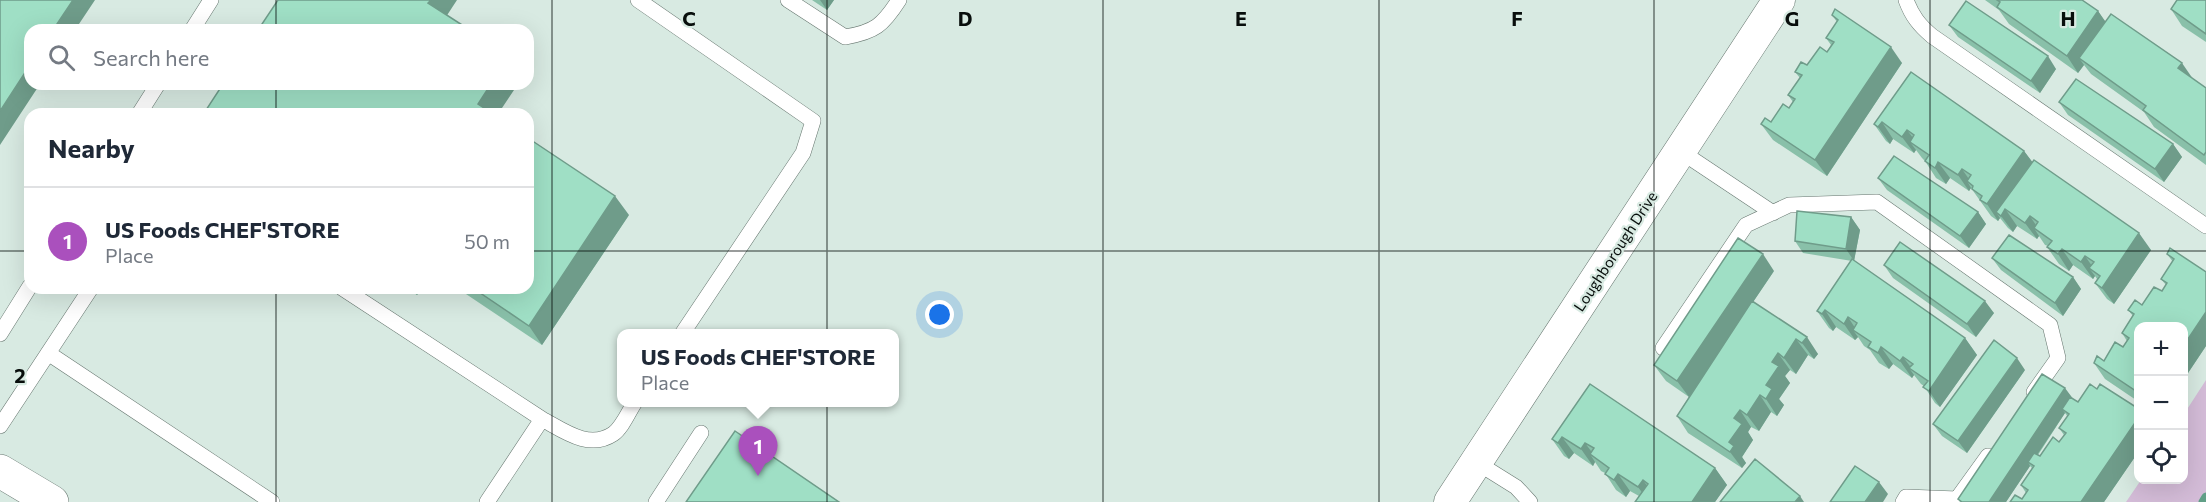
<!DOCTYPE html>
<html lang="en">
<head>
<meta charset="utf-8">
<style>
  body { margin:0; font-family:Commissioner,sans-serif; background:#f2f2f3; color:#1f2937 }
  .controls { position:absolute; right:18px; bottom:18px; display:grid; overflow:hidden; border-radius:12px; box-shadow:0 6px 24px #0002 }
  .controls button { width:54px; height:54px; display:grid; place-items:center; padding:0; border:0; border-bottom:2px solid #e0e1e3; background:#fff; color:#1f2937; font:30px sans-serif }
  .you { position:absolute; left:940px; top:315px; width:21px; height:21px; margin:-15px; border:4px solid #fff; border-radius:50%; background:#1a73e8; box-shadow:0 0 0 9px #1a73e833 }
  .badge { display:grid; place-items:center; width:39px; height:39px; border-radius:50%; background:#aa50bd; color:#fff; font-size:20px; font-weight:700 }
  .pin { position:absolute; translate:-50% -50px; filter:drop-shadow(0 2px 3px #0008) }
  .pin::after { content:''; position:absolute; top:32px; width:21px; height:18px; background:inherit; clip-path:polygon(0 0,100% 0,50% 100%) }
  .popup { position:absolute; left:617px; top:329px; width:282px; height:78px; box-sizing:border-box; display:grid; place-content:center; border-radius:12px; background:#fff; filter:drop-shadow(0 2px 4px #0005); font-size:20px; white-space:nowrap; color:#747a83 }
  .popup b { font-size:22px; color:#1f2937 }
  .popup::after { content:''; position:absolute; left:50%; top:100%; margin-left:-12px; border:12px solid transparent; border-top-color:#fff }
  .list { margin:0; padding:0; list-style:none }
  h2 { display:flex; justify-content:space-between; align-items:center; height:78px; margin:0; padding:0 24px; font-size:26px }
  h2 small { font-size:20px; font-weight:400; color:#747a83 }
  .list li { display:grid; grid-template-columns:39px 1fr auto; gap:18px; align-items:center; box-sizing:border-box; height:108px; padding:0 24px; border-top:2px solid #e0e1e3 }
  .list b { display:block; font-size:22px; white-space:nowrap }
  .list p { margin:0; font-size:20px; white-space:nowrap; color:#747a83 }
  .list em { font-size:20px; font-style:normal; color:#747a83 }
  .icon { flex:none; width:33px; height:33px; fill:none; stroke:currentColor; stroke-width:2; stroke-linecap:round; stroke-linejoin:round }
  .map { position:relative; flex:none; width:2206px; height:502px; overflow:hidden }
  .search { position:absolute; background:#fff; box-shadow:0 6px 24px #0002; left:24px; top:24px; width:510px; height:66px; display:flex; align-items:center; gap:15px; box-sizing:border-box; padding:0 21px; border-radius:18px; color:#747a83; font-size:22px }
  .panel { position:absolute; background:#fff; box-shadow:0 6px 24px #0002; left:24px; top:108px; width:510px; height:186px; border-radius:18px }
  .map>svg:first-child { display:block }
  .green { fill:#d4bcd8 }
  .lines { fill:none; stroke-linecap:round; stroke-linejoin:round }
  .stream { stroke:#619f87; stroke-width:9 }
  .service-casing { stroke:#66766f; stroke-width:16 }
  .minor-casing { stroke:#66766f; stroke-width:33 }
  .tertiary-casing { stroke:#66766f; stroke-width:34 }
  .service { stroke:#fff; stroke-width:15 }
  .minor { stroke:#fff; stroke-width:32 }
  .tertiary { stroke:#fff; stroke-width:33 }
  .wall { fill:#89c0a9; fill-rule:evenodd }
  .shaded-wall { fill:#6f9c8a }
  .building { fill:#9fdfc5; stroke:#6f9c8a; stroke-width:1.5 }
  .grid { fill:none; stroke:#080e0c; stroke-width:1.5; stroke-opacity:0.55 }
  .labels { text-anchor:middle; dominant-baseline:central; stroke-width:4.5; stroke-linejoin:round; paint-order:stroke }
  .street-label { font-size:15px; fill:#080e0c; stroke:#d8eae2 }
  .grid-label { font-size:20px; text-anchor:middle; font-weight:bold; fill:#080e0c; stroke:#d8eae2; stroke-width:4.5; stroke-linejoin:round; paint-order:stroke }
</style>
</head>
<body>
<div class="map">
<svg width="2206" height="502" viewBox="0 0 2206 502">
  <rect width="100%" height="100%" fill="#d8eae2"/>
  <path class="green" d="M2206,380v122h-80l15,-22h43v-66z"/>
  <g class="lines">
    <path class="stream" d="M2203,502l3,-5"/>
    <g class="service-casing">
      <path id="service" d="M638,0l175,121 -10,32 -121,181
        M788,0l57,37c30,-5 38,-12 54,-37
        M1906,0c6,16 13,25 26,36l274,190
        M192,30l19,-30
        M139,114l19,-30
        M1680,151l93,62
        M342,288l200,131
        M0,334l30,-48
        M1663,348l83,-123 43,-20 88,-3 173,123 8,33 -24,34
        M48,353l224,149
        M0,426l91,-138
        M1476,462l40,25 14,15
        M487,502l55,-83c22,12 47,31 71,15 9,-6 16,-23 22,-32
        M656,502l45,-69
        M1903,502l3,-5 51,2 31,-43"/>
    </g>
    <g class="minor-casing">
      <path id="minor" d="M1450,502l329,-502"/>
    </g>
    <g class="tertiary-casing">
      <path id="tertiary" d="M0,471l52,31"/>
    </g>
    <use href="#service" class="service"/>
    <use href="#minor" class="minor"/>
    <use href="#tertiary" class="tertiary"/>
  </g>
  <path class="wall" d="M812,0h22l-7,10z
    M1985,0h97l16,11 7,11 101,66v77l-52,-38 -10,-15 -53,-38 -7,-9 -6,8 -69,-49 -10,-14z
    M2206,0v42l-24,-16 -11,-17z
    M1832,15l70,48 -75,113 -54,-36 -12,-16 10,-2 18,-14 4,-6 -5,-7 12,-17 -5,-6 12,-7 20,-13 4,-7 -5,-7 11,-16z
    M1949,25l107,44 -16,24 -82,-56z
    M1911,72l113,79 9,12 118,87 -37,54 -7,-5 -12,-16 2,-4 -2,-3 -2,3 -20,-14 -4,6 -10,-7 -12,-17 1,-1 -3,-1 -6,-9 -2,3 -20,-13 -4,6 -5,-4 -8,-10 -2,3 -7,-5 -20,-28 -2,3 -19,-13 -4,6 -10,-6 -11,-17 -3,-3 -6,-8 -2,3 -21,-14 -3,5 -4,-3 -12,-17z
    M2059,102l114,42 9,13 -18,25 -96,-67z
    M1878,178l100,34 8,12 -17,24 -82,-58z
    M629,215l-87,130 -85,-57h71z
    M1851,217l9,13 -6,31 111,77 12,17 -37,52 -5,-4 -11,-17 -3,-2 -7,-9 -2,3 -19,-14 -4,5 -10,-6 -9,-13 -6,-4 -6,-9 -3,3 -19,-13 -3,4 -4,-3 -12,-17 35,-50 -49,-8 -8,-12z
    M2167,254l39,18v74l-22,33v-52h-45v75l-34,-23 -11,-16 10,-2 19,-14 4,-6 -5,-8 11,-17 -5,-6 14,-5 20,-14 4,-6 -5,-6 12,-17z
    M1992,258l81,19 8,12 -18,27 -62,-46z
    M1884,265l110,48 -18,24 -83,-59z
    M1774,271l-21,31 65,52 -4,5 -6,-4 -12,19 -6,-4 -5,6 5,7 -11,16 5,6 -7,11 -6,-4 -12,19 -8,-4 -3,5 5,8 -11,17 4,6 -4,5 -54,-35 -11,-17 12,-19 -23,-16 -12,-16z
    M406,288h16l-5,7z
    M2025,370l-58,83 -25,-17 -9,-12z
    M1590,384l125,84 12,17 -12,17h-80l4,-6 -9,-5 -4,6 -10,-7 -11,-17 -4,-2 -6,-9 -2,4 -19,-13 -5,6 -5,-3 -12,-17z
    M2097,389l42,20v42l-35,51h-94l12,-3 4,-6 -5,-8 11,-17 -2,-2 -24,36h-46l-2,-3 114,-101 6,4zM2065,413l3,4 -9,11 5,7 -5,7 -19,14 -2,-1z"/>
  <path class="shaded-wall" d="M73,0h22l-20,30h-22z
    M431,0h26l-15,23 -14,-20z
    M820,0h14l-7,10z
    M2098,11l12,17 -31,30 5,7 -6,8 -11,-17z
    M1891,47l11,16 -75,113 -12,-16z
    M2048,56l8,13 -16,24 -9,-12z
    M2182,63l11,16 -15,-11z
    M30,65v19h10l-40,61v-34z
    M491,84h27l-20,30h-13l-7,-10z
    M1882,122l11,17 -3,5 -12,-17z
    M1907,130l12,16 -9,-4 6,8 -2,3 -12,-16z
    M2173,144l9,13 -18,25 -9,-13z
    M2024,151l12,16 -30,43 11,16 -4,6 -12,-16 -5,-4 4,6 -2,3 -11,-17z
    M1938,162l12,16 -4,6 -11,-16z
    M1962,169l11,16 -6,-4 4,7 -2,3 -11,-16z
    M615,196l14,19 -87,130 -13,-19z
    M1978,212l8,12 -17,24 -9,-12z
    M2030,216l11,17 -7,-5 5,8 -2,3 -12,-16z
    M1851,217l9,13 -6,31 -8,-12z
    M2139,233l12,17 -37,54 -12,-16z
    M2062,249l11,16 -4,6 -11,-17z
    M1763,254l11,17 -85,126 -12,-16z
    M2085,256l12,17 -8,-5 6,8 -2,3 -12,-17z
    M2073,277l8,12 -18,27 -8,-13z
    M412,288h10l-5,7z
    M1985,301l9,12 -18,24 -9,-13z
    M1825,310l11,17 -3,4 -11,-17z
    M2206,312v34l-22,33v-34z
    M1848,317l11,17 -6,-4 5,7 -3,3 -11,-16z
    M1807,337l11,17 -4,5 -12,-16z
    M1965,338l12,17 -37,52 -11,-16z
    M1796,339l12,16 -12,19 -12,-16z
    M1881,347l12,17 -4,5 -11,-16z
    M1778,353l12,17 -5,6 5,7 -11,16 5,6 -7,11 -11,-17v-14l6,-23z
    M1903,357l10,13 -4,-2 5,7 -2,3 -12,-17z
    M2017,358l8,12 -58,83 -9,-12z
    M2065,388l9,12 -12,9 3,4 -34,51 -3,-2 2,4 -24,36h-17z
    M1760,395l11,17 -12,19 -12,-16z
    M1740,410l11,17 -3,5 5,8 -11,17 4,6 -4,5 -12,-16 -1,-10 5,-24z
    M2139,417v34l-35,51h-23z
    M1562,437l12,16 -5,6 -11,-16z
    M1585,443l12,16 -7,-5 5,8 -2,4 -12,-17z
    M1715,468l12,17 -12,17h-23z
    M1618,474l12,17 -4,6 -12,-17z
    M1643,480l12,17 -6,5 -11,-15z
    M1879,482l9,12 -5,8h-18z
    M1800,496l4,6h-9z"/>
  <path class="building" d="M0,0h73l-20,30h-23v35l-30,46z
    M278,0h153l-3,3 42,27h-212z
    M1997,0h85l16,11 -31,45 -70,-49 3,-5z
    M2177,0h29v34l-35,-25z
    M1966,1l82,55 -17,25 -82,-56z
    M1835,9l56,38 -76,113 -54,-36 4,-6 6,4 12,-18 6,4 6,-9 -7,-4 14,-20 -7,-3 6,-10 6,3 13,-18 7,5 7,-10 -8,-4 12,-18 -6,-5z
    M2111,14l71,49 -4,5 28,20v64l-2,3 -61,-45 3,-4 -67,-48z
    M1911,72l113,79 -37,53 -7,-4 2,-4 -10,-7 1,-3 -6,-5 4,-6 -9,-6 -4,6 -20,-13 -3,6 -10,-7 4,-6 -19,-13 4,-7 -7,-5 -5,7 -20,-15 -4,5 -4,-3z
    M2076,79l97,65 -18,25 -96,-67z
    M223,84h268l-13,20 15,10h-282l-5,-4z
    M528,138l87,58 -86,130 -56,-38h55z
    M1894,156l84,56 -18,24 -82,-58z
    M2034,160l105,73 -37,55 -7,-5 5,-7 -11,-8 5,-6 -9,-6 -4,6 -19,-13 -4,5 -11,-7 5,-6 -18,-13 4,-6 -8,-6 -5,7 -20,-14 -4,7 -5,-4z
    M1797,211l54,6 -5,32 -51,-8z
    M2009,235l64,42 -18,26 -63,-45z
    M1738,238l25,16 -86,127 -23,-16z
    M1900,242l85,59 -18,23 -83,-59z
    M2170,248l36,24v40l-22,33v-18h-45v66l-45,-30 3,-7 7,5 11,-19 8,5 6,-9 -7,-5 12,-19 -6,-4 7,-10 7,5 12,-18 8,4 5,-8 -6,-4 13,-20 -7,-5z
    M1852,259l113,79 -36,53 -6,-4 5,-6 -19,-13 4,-4 -10,-7 -3,4 -19,-14 -3,6 -10,-6 3,-5 -18,-12 4,-7 -9,-6 -4,7 -19,-14 -3,4 -5,-3z
    M1752,301l55,36 -5,6 -6,-4 -12,19 -6,-5 -6,9 7,4 -13,19 6,4 -6,10 -6,-4 -13,20 -7,-5 -6,8 8,6 -13,18 5,4 -4,6 -53,-36z
    M1994,340l23,18 -59,83 -25,-17z
    M2042,374l23,14 -76,114h-27l-4,-3z
    M1590,384l125,84 -23,34h-57l13,-18 -5,-4 -5,7 -20,-13 -4,6 -9,-6 4,-6 -19,-14 4,-6 -9,-5 -4,6 -19,-12 -4,6 -6,-4z
    M2090,384l7,5 3,-5 39,25v8l-58,85h-71l5,-7 7,4 6,-9 -7,-5 13,-19 -6,-4 6,-9 6,3 13,-19 6,5 7,-9 -7,-5 10,-14 -7,-5 8,-12 8,5z
    M735,431l104,71h-153z
    M1755,459l45,37 -5,6h-75z
    M1855,466l24,16 -14,20h-35z"/>
  <path class="grid" d="M276,0v30M552,0v502M827,0v502M1103,0v502M1379,0v502M1654,0v502M1930,0v502M276,84v30M0,251h30M528,251h1678M276,288v214"/>
  <g class="labels">
    <g class="street-label">
      <text transform="translate(1615 251) rotate(-57)">Loughborough Drive</text>
    </g>
  </g>
  <g class="grid-label">
    <text x="689" y="26">C</text>
    <text x="965" y="26">D</text>
    <text x="1241" y="26">E</text>
    <text x="1517" y="26">F</text>
    <text x="1792" y="26">G</text>
    <text x="2068" y="26">H</text>
    <text x="20" y="383">2</text>
  </g>
</svg>
<div class="controls">
<button>+</button>
<button>−</button>
<button><svg class="icon" aria-label="locate" viewBox="0 0 24 24"><circle cx="12" cy="12" r="6"/><path d="M12 2v4M12 18v4M2 12h4M18 12h4"/></svg></button>
</div>
<div class="you"></div>
<div class="pin badge" style="left:758px;top:476px">1</div>
<div class="popup"><b>US Foods CHEF'STORE</b>Place</div>
<div class="search"><svg class="icon" aria-label="search" viewBox="0 0 24 24"><circle cx="10" cy="10" r="6"/><path d="M15 15l6 6"/></svg>Search here</div>
<section class="panel">
<h2>Nearby<small></small></h2>
<ul class="list">
<li><span class="badge">1</span><div><b>US Foods CHEF'STORE</b><p>Place</p></div><em>50 m</em></li>
</ul>
</section>
</div>
</body>
</html>
